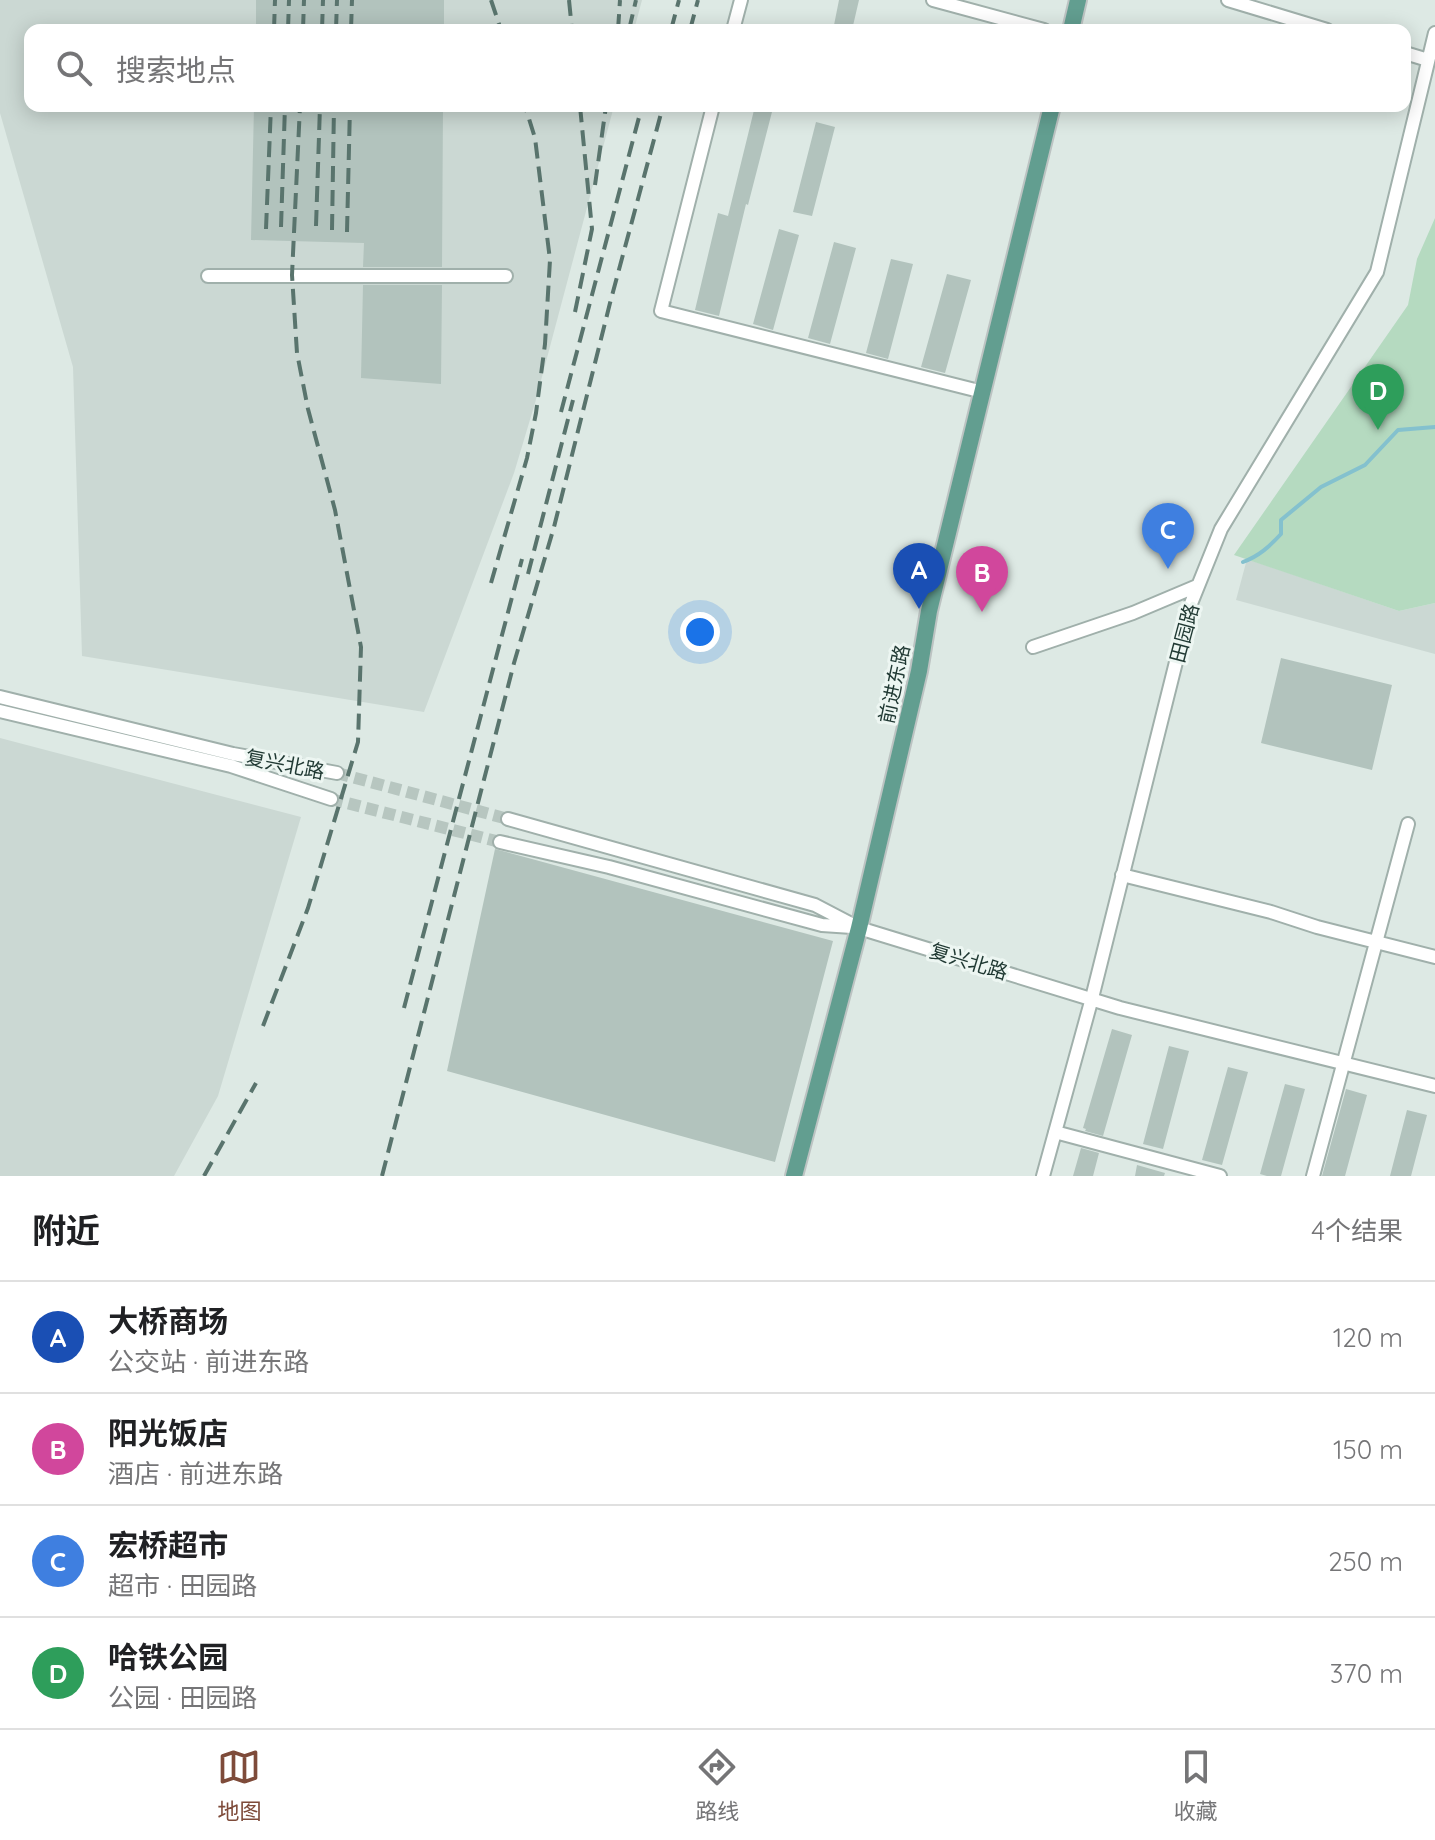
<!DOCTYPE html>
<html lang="zh">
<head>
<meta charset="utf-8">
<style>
  body { margin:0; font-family:Quicksand,"Noto Sans SC",sans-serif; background:#f2f2f2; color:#202124 }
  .you { position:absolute; left:700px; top:632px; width:28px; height:28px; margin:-20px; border:6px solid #fff; border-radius:50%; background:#1a73e8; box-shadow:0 0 0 12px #1a73e833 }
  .badge { display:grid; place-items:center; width:52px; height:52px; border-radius:50%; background:#7e4b3a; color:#fff; font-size:26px; font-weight:700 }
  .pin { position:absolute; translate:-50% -66px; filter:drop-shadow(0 2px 4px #0008) }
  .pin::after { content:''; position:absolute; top:42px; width:28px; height:24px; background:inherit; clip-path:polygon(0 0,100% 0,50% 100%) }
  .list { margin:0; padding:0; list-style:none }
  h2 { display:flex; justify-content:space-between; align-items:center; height:104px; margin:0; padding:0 32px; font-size:34px }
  h2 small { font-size:26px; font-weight:400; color:#757577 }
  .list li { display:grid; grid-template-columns:52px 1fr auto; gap:24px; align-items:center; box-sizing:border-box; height:112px; padding:0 32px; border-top:2px solid #e0e0e0 }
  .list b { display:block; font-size:30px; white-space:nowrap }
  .list p { margin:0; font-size:26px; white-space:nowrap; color:#757577 }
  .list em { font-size:26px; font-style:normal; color:#757577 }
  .icon { flex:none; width:44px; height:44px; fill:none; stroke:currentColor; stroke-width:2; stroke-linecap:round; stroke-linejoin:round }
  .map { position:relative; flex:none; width:1435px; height:1176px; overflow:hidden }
  .search { position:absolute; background:#fff; box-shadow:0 4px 20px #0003; left:24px; right:24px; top:24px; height:88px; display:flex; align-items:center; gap:20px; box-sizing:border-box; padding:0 28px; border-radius:16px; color:#757577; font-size:30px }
  .sheet { height:552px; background:#fff }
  nav { display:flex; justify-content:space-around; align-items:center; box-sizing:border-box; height:112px; border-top:2px solid #e0e0e0; background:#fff; font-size:22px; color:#757577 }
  nav a { display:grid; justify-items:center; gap:4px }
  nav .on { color:#7e4b3a }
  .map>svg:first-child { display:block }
  .built { fill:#cbd8d3 }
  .green { fill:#b5dac0 }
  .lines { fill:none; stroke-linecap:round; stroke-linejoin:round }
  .stream { stroke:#84c1ce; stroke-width:4 }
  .building { fill:#b2c3bd }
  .minor-tunnel { stroke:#b7c6c0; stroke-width:12; stroke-dasharray:12 6; stroke-linecap:butt }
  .minor-casing { stroke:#a0b0ab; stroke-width:16 }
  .major-casing { stroke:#bcc3c2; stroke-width:20 }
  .minor { stroke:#fff; stroke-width:12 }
  .major { stroke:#629e90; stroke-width:16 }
  .rail { stroke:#59746d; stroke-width:4; stroke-dasharray:16 8; stroke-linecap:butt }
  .labels { text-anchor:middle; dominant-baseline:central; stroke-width:6; stroke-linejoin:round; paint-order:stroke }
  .street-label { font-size:20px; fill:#1f3832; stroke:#edf6f2 }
</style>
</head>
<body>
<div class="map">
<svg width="1435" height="1176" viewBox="0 0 1435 1176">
  <rect width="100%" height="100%" fill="#dde9e4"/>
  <path class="built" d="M0,0h642l-8,30h-604v76h584l-79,297 -21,70 -90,239 -342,-56 -9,-289 -73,-254z
    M1247,559l152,52 36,-8v51l-199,-54z
    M0,738l301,79 -83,279 -44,80h-174z"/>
  <path class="green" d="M1435,218v385l-36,8 -165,-56 174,-250 9,-46z"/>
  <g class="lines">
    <path class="stream" d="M1243,562c16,-6 26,-15 38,-28v-14l40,-33 44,-22 33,-35 37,-3"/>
  </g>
  <path class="building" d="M256,0h188v30h-188z
    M839,0h20l-7,30h-19z
    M254,106h189l-1,161h-79l1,-24 -113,-3z
    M755,106l18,2 -25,97 -2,-1 -27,112 -24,-6 23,-97 10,3z
    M816,122l19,5 -23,89 -19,-4z
    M779,229l20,6 -26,95 -20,-6z
    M834,242l22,6 -26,96 -22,-6z
    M891,259l22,5 -25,95 -22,-6z
    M947,274l24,6 -26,93 -24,-6z
    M363,285h79l-1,99 -80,-6z
    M1281,658l111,27 -20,85 -111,-27z
    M495,849l338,92 -58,221 -328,-91z
    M1112,1029l20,6 -29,101 -18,-5 1,-2 -3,-1z
    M1169,1046l20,5 -26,98 -20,-5z
    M1228,1067l20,5 -26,93 -20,-5z
    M1285,1084l20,5 -24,87h-14l-7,-2z
    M1346,1089l21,6 -22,81h-23z
    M1407,1110l20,5 -16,61h-21z
    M1081,1148l18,5 -6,23h-20z
    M1137,1165l28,8 -1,3h-29z"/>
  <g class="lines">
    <path class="minor-tunnel" d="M337,773l171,46
      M331,799l169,43"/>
    <g class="minor-casing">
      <path id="minor" d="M933,0l111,30
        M1228,0l99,30
        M733,30l8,-30
        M1405,53l23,7
        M713,106l-52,205 322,81
        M208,276h298
        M1033,647l100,-34 64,-27
        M0,697l233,57 104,19
        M0,711l231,55 100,33
        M508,819l307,86 44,23 261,80 315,78
        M500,842l109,25 213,58 30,2
        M1122,875l149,37 46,15 118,30
        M1055,1132l165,44
        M1043,1176l49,-178 98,-392 31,-77 156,-257 58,-239
        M1313,1176l95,-352"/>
    </g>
    <g class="major-casing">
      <path id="major" d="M1071,30l7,-30
        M794,1176l65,-248 60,-257 10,-60 123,-505"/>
    </g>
    <use href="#minor" class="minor"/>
    <use href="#major" class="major"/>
    <path class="rail" d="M491,0l10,30
      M569,0l3,30
      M274,30l1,-30
      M288,30l1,-30
      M303,30l1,-30
      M322,30l1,-30
      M336,30l1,-30
      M351,30l1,-30
      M618,30l2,-30
      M629,30l7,-30
      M671,30l8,-30
      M690,30l8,-30
      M595,185l11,-79
      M316,226l4,-120
      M281,227l4,-121
      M266,229l5,-123
      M332,230l2,-124
      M347,232l3,-126
      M575,312l17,-83 -12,-123
      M561,412l81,-306
      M528,574l45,-174
      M491,583l36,-125 9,-45 9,-69 5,-84 -15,-122 -10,-32
      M404,1008l118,-449
      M263,1026l45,-118 50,-166 3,-95 -26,-137 -27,-101 -11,-56 -5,-78 8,-169
      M204,1176l52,-93
      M382,1176l132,-513 40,-136 56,-224 53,-197"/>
  </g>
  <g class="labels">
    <g class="street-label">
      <text transform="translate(1184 633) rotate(-75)">田园路</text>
      <text transform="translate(894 684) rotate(-78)">前进东路</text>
      <text transform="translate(285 764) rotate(11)">复兴北路</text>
      <text transform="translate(969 961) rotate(17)">复兴北路</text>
    </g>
  </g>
</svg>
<div class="you"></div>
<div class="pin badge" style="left:919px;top:609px;background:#1a4fb4">A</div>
<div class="pin badge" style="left:982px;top:612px;background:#d1479c">B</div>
<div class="pin badge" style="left:1168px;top:569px;background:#3f7fe0">C</div>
<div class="pin badge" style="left:1378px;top:430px;background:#2e9e5b">D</div>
<div class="search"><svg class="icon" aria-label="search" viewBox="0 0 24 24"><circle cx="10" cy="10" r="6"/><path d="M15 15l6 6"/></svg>搜索地点</div>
</div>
<section class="sheet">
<h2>附近<small>4个结果</small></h2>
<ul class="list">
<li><span class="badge" style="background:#1a4fb4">A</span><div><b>大桥商场</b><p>公交站 · 前进东路</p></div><em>120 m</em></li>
<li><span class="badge" style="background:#d1479c">B</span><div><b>阳光饭店</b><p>酒店 · 前进东路</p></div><em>150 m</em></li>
<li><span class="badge" style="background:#3f7fe0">C</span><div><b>宏桥超市</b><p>超市 · 田园路</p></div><em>250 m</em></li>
<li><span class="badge" style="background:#2e9e5b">D</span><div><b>哈铁公园</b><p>公园 · 田园路</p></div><em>370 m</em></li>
</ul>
</section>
<nav>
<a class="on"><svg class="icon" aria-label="map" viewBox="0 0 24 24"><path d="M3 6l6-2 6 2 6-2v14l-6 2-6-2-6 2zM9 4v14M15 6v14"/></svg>地图</a>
<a><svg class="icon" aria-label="directions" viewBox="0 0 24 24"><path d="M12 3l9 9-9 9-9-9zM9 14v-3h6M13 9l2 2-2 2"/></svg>路线</a>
<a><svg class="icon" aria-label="saved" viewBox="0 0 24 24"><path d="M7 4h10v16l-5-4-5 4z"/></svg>收藏</a>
</nav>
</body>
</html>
